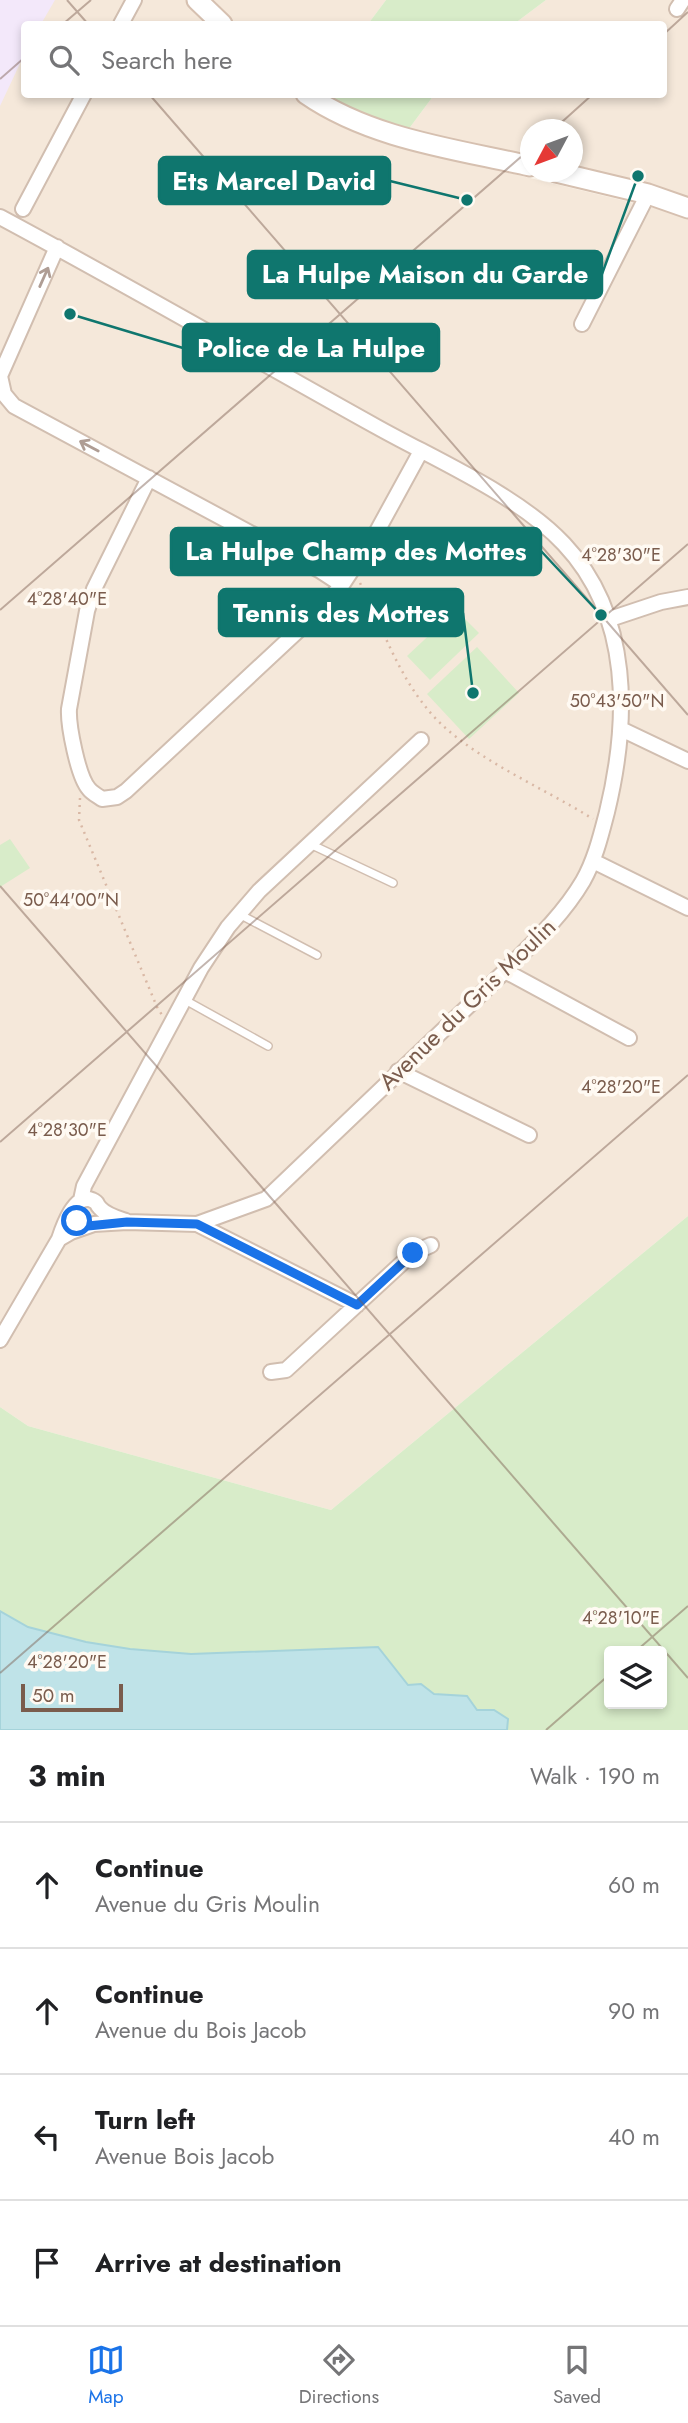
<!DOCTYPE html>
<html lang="en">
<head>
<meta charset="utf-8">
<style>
  body { margin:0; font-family:Jost,sans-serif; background:#f2f2f2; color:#202124 }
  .controls { position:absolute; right:21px; bottom:21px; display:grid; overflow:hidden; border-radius:7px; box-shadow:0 4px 10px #0003 }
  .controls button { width:63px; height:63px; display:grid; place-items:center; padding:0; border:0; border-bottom:2px solid #e0e0e0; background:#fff; color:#202124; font:35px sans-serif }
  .compass { position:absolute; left:520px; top:119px; width:63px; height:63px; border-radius:50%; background:#fff; box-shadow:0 4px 10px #0003; rotate:229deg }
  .scale { position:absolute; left:21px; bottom:18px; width:102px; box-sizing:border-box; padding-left:7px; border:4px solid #7a5c4d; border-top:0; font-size:19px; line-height:24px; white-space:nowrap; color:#7a5c4d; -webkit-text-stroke:5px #fffaf3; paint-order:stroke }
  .stop { position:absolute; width:21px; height:21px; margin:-16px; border:5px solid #1a73e8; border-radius:50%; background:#fff }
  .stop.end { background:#1a73e8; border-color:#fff; box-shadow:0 2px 7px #0008 }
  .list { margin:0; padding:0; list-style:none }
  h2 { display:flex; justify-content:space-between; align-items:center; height:91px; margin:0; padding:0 28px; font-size:30px }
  h2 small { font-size:23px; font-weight:400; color:#757577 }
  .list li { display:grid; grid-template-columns:46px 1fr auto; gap:21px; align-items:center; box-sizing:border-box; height:126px; padding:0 28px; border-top:2px solid #e0e0e0 }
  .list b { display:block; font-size:26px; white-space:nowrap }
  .list p { margin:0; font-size:23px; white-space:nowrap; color:#757577 }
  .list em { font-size:23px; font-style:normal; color:#757577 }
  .icon { flex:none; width:38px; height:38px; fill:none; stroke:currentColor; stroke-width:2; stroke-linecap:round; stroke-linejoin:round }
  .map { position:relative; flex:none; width:688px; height:1730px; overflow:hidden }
  .search { position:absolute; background:#fff; box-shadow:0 4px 10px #0003; left:21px; right:21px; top:21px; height:77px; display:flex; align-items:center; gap:18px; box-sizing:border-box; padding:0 24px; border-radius:7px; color:#757577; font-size:26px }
  .sheet { height:595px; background:#fff }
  nav { display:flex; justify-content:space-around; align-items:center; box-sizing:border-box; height:98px; border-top:2px solid #e0e0e0; background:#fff; font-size:19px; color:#757577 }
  nav a { display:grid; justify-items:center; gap:4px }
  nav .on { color:#1a73e8 }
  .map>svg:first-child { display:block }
  .residential { fill:#f5e8da }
  .education { fill:#f3e8fa }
  .green { fill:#d8ecc9; fill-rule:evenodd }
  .water { fill:#bfe3e8; stroke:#a5d3da; stroke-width:2 }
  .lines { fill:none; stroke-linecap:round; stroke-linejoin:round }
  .service-casing { stroke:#d1beb0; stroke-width:10 }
  .minor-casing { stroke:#d1beb0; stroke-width:18 }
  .secondary-casing { stroke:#d6c0b0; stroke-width:23 }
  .path { stroke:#d9b8a5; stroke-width:2.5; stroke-dasharray:2 5; stroke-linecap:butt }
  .service { stroke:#fff; stroke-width:7 }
  .minor { stroke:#fff; stroke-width:14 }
  .secondary { stroke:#fff; stroke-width:19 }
  .oneway { stroke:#af9d94 }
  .route { stroke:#1a73e8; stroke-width:9 }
  .ticks { fill:none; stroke:#7a5c4d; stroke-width:2; stroke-opacity:0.45 }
  .labels { text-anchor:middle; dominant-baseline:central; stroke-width:7; stroke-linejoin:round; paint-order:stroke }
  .street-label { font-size:24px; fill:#7a5c4d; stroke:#fffaf3 }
  .ticks-label { font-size:18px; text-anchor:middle; fill:#7a5c4d; stroke:#fffaf3; stroke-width:7; stroke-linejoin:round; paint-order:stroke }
  .leader { fill:none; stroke:#0f766e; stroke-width:2.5 }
  .callout-dot { fill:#0f766e; stroke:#fffaf3; stroke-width:2.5 }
  .callout { fill:#0f766e; stroke:#0f766e; stroke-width:2.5 }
  .callout-label { font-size:26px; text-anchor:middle; font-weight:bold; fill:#fff }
</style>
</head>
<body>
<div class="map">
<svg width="688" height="1730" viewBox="0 0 688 1730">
  <rect width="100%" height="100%" fill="#fdf6ec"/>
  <path class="residential" d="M0,0h187l26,24h-189v70l270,1 20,14 91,39 283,68v1000l-357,294 -303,-84 -28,-19z
    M210,0h176l-18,24h-133z
    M546,0h142v197l-115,-26 -1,-41h-42v32l-125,-28 29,-39 230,-1v-70h-150z"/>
  <path class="education" d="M0,0h55l-14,24h-17v31l-24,51z"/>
  <path class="green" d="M386,0h160l-32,24h-146z
    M318,94l116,1 -29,39z
    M456,610l23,23 -49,47 -23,-24z
    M477,647l42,46 -50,46 -42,-45z
    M10,839l20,29 -30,19v-42z
    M688,1216v514h-181l-1,-4 -12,-16h-17l-10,-14 -33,-2 -13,-10 -13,1 -30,-38 -188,7 -60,-5 -44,-7 -58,-15 -28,-16v-204l28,19 303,84zM609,1651h53v53h-53z"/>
  <path class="water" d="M0,1611l28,16 58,15 44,7 61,5 187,-7 30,38 13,-1 13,10 33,2 10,14h17l14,9 -1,11h-507z"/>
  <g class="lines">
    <g class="service-casing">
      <path id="service" d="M310,844l83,39
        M239,914l78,41
        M185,1000l83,46"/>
    </g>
    <g class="minor-casing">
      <path id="minor" d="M677,9l6,-9
        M121,24l13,-24
        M23,209l61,-115
        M0,217c127,68 251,140 377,210 59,33 141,68 187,117 68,72 65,177 43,268 -6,23 -12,48 -24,69 -20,34 -50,62 -78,90l-239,228 -69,25 -70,-2 -33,2 -23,8 -12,7
        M57,247l-57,129 4,18 10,12 305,164 23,15
        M582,324l66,-130
        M149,478l-55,111 -7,22 -18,98c-1,16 9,68 20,80 3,4 9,7 13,10l15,-2 9,-6 190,-177 26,-29 33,-50 46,-84
        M610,619l51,-17 27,-5
        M621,729l67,32
        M593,861l95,47
        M505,971l124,67
        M398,1071l131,64
        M81,1200l3,-14 117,-218 27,-41 31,-36 162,-151
        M197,1224l160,81
        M0,1340l59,-101c4,-12 16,-47 33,-39 7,3 3,3 8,8 6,7 17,10 26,13
        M271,1372l15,-2 127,-117 18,-8"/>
    </g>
    <g class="secondary-casing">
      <path id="secondary" d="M197,0l25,24
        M306,94c65,45 149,55 224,72
        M556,172l92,22 40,14"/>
    </g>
    <path class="path" d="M360,583c21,41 36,87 65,123 36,48 116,80 168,113
      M80,798l-1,22 78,187 5,8"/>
    <use href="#service" class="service"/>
    <use href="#minor" class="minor"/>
    <use href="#secondary" class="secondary"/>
  </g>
  <defs><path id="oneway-shaft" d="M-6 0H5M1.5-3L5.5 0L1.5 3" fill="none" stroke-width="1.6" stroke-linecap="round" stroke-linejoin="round" transform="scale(1.75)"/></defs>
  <g class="oneway">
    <use href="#oneway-shaft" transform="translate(44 277) rotate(-66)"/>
    <use href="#oneway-shaft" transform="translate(89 446) rotate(-152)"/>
  </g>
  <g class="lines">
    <path class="route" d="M77,1221l11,5 39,-4 70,2 160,81 56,-52"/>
  </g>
  <path class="ticks" d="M67,0l21,24M63,24l28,-24M664,34l24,-22M0,79l24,-21M149,94l539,621M553,130l40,-36M0,610l530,-461M0,886l688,792M0,1142l688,-598M636,1651l52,-45M0,1673l688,-598M546,1730l63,-55"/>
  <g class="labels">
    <g class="street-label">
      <text transform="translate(467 1004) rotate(-44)">Avenue du Gris Moulin</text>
    </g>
  </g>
  <g class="ticks-label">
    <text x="621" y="561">4°28'30"E</text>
    <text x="67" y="605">4°28'40"E</text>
    <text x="617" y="707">50°43'50"N</text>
    <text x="71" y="906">50°44'00"N</text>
    <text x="621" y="1093">4°28'20"E</text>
    <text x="67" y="1136">4°28'30"E</text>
    <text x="621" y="1624">4°28'10"E</text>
    <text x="67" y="1668">4°28'20"E</text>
  </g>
  <path class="leader" d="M467 200L390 181M638 176L602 274M70 314L183 348M601 615L541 551M473 693L463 613"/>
  <g class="callout-dot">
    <circle cx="467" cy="200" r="7"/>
    <circle cx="638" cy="176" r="7"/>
    <circle cx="70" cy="314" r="7"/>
    <circle cx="601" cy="615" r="7"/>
    <circle cx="473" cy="693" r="7"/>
  </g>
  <g class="callout">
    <rect x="159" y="157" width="231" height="47" rx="7"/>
    <rect x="248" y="251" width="354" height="47" rx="7"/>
    <rect x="183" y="324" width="256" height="47" rx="7"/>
    <rect x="171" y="528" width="370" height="47" rx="7"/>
    <rect x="219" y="589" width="244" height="47" rx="7"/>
  </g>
  <g class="callout-label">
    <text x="274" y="190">Ets Marcel David</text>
    <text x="425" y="283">La Hulpe Maison du Garde</text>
    <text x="311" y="357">Police de La Hulpe</text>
    <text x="356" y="560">La Hulpe Champ des Mottes</text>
    <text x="341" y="622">Tennis des Mottes</text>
  </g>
</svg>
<div class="controls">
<button><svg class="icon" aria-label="layers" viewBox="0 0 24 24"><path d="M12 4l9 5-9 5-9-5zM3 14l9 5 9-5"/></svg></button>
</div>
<svg class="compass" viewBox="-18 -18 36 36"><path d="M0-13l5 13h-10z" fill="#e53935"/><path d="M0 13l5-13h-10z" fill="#757577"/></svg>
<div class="scale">50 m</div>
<div class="stop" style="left:77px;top:1221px"></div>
<div class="stop end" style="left:413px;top:1253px"></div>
<div class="search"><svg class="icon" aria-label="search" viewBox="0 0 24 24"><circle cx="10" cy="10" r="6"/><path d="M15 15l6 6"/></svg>Search here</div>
</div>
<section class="sheet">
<h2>3 min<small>Walk · 190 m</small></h2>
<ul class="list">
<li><svg class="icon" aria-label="ahead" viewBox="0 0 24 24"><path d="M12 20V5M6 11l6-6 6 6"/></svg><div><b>Continue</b><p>Avenue du Gris Moulin</p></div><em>60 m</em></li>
<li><svg class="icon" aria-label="ahead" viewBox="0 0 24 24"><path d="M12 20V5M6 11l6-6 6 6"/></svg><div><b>Continue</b><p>Avenue du Bois Jacob</p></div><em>90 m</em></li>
<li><svg class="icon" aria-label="left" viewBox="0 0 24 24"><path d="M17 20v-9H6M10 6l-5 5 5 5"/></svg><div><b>Turn left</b><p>Avenue Bois Jacob</p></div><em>40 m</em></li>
<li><svg class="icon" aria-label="arrive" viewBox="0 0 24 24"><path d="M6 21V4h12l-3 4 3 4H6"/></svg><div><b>Arrive at destination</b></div></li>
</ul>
</section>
<nav>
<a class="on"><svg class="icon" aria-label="map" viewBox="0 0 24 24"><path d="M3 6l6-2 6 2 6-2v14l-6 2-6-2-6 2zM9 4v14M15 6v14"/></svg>Map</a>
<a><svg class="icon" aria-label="directions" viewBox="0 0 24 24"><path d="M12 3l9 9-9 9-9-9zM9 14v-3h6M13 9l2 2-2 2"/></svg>Directions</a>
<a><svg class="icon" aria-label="saved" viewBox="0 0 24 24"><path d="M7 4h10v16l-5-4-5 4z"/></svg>Saved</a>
</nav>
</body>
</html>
